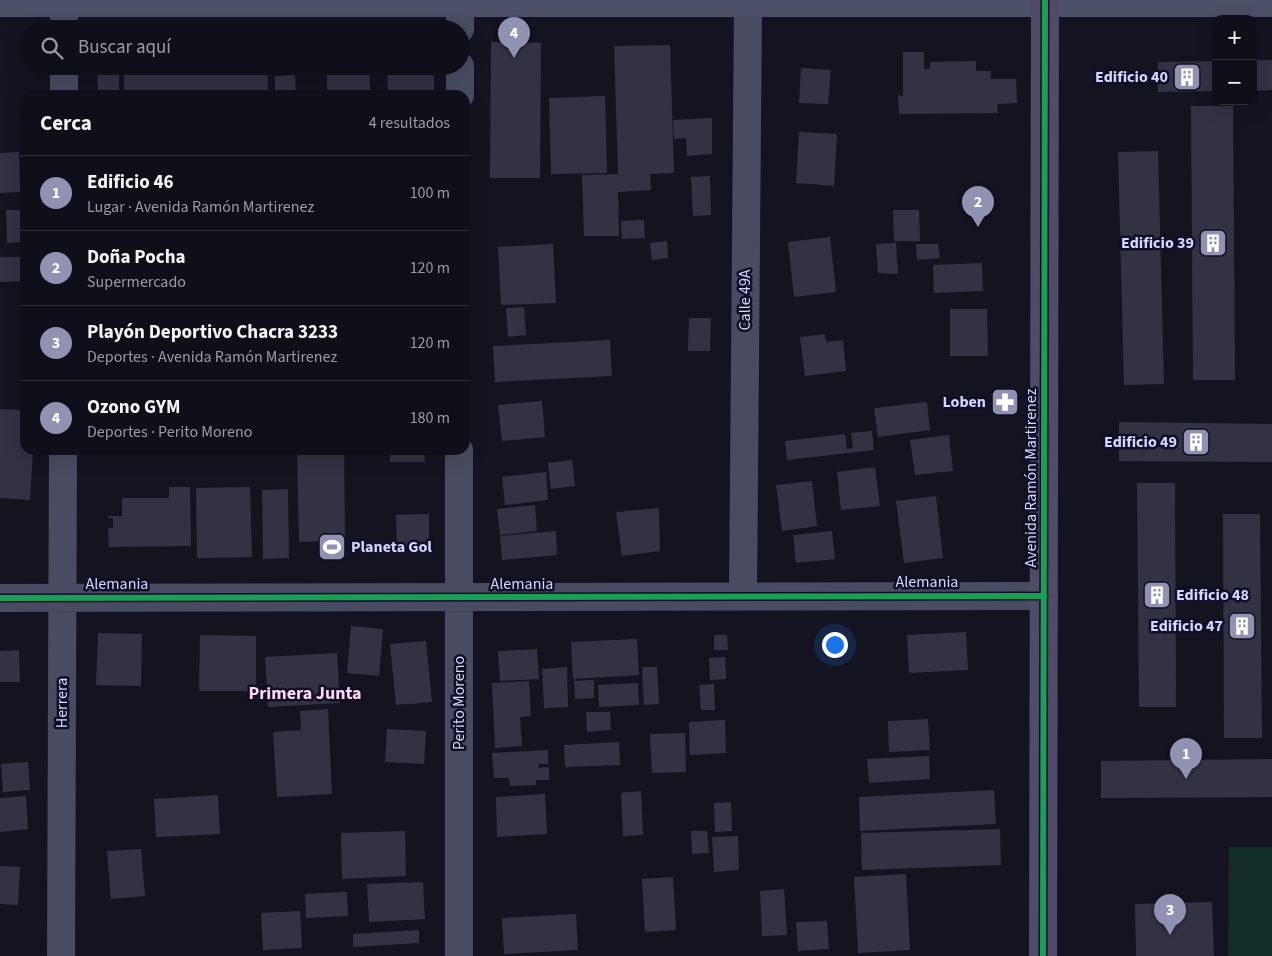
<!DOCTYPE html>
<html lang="es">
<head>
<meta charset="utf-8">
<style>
  body { margin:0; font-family:"Source Sans 3",sans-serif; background:#1d1d26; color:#f1f3f6 }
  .controls { position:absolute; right:15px; top:15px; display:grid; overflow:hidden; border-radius:10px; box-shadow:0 5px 20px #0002 }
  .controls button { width:45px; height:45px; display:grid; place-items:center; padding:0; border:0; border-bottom:1px solid #2f2f38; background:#0f0f19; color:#f1f3f6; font:25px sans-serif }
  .you { position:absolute; left:834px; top:644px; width:18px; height:18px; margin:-12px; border:4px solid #fff; border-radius:50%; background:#1a73e8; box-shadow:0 0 0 8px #1a73e833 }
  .badge { display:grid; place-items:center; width:32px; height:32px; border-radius:50%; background:#9192b1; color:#fff; font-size:16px; font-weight:700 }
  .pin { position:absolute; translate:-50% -41px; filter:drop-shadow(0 1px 2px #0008) }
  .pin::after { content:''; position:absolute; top:26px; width:18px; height:15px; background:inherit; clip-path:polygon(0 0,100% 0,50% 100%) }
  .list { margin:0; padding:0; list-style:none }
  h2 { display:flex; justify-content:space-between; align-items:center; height:65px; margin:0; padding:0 20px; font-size:21px }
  h2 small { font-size:16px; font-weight:400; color:#9b9ca2 }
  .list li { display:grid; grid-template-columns:32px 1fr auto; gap:15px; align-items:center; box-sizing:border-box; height:75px; padding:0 20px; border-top:1px solid #2f2f38 }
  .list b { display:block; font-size:19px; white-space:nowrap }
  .list p { margin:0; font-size:16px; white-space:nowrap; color:#9b9ca2 }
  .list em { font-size:16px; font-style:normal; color:#9b9ca2 }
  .icon { flex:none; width:28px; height:28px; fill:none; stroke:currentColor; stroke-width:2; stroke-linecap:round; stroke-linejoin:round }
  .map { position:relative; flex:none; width:1272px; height:956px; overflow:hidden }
  .search { position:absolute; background:#0f0f19; box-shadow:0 5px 20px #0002; left:20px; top:20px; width:450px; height:55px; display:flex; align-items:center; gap:12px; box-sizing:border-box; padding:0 18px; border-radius:28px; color:#9b9ca2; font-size:19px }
  .panel { position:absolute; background:#0f0f19; box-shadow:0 5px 20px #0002; left:20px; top:90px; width:450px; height:365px; border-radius:15px }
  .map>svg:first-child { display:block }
  .green { fill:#122c2a }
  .building { fill:#323243 }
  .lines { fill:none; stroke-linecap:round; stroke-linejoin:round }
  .minor { stroke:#494b62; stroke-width:28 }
  .secondary { stroke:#4c5068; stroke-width:28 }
  .primary { stroke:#514b68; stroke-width:28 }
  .cycleway-casing { stroke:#0f0f26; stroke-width:9 }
  .cycleway { stroke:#1a9f57; stroke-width:6 }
  .labels { text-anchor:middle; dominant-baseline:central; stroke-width:5; stroke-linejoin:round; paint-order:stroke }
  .poi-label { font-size:16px; font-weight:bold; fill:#d4d6ff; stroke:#0f0f26; text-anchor:end }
  .street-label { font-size:16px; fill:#d4d6ff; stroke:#0f0f26 }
  .neighbourhood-label { font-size:18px; font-weight:bold; fill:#ffd6f6; stroke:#0f0f26 }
</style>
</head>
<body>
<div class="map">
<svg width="1272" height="956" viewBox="0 0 1272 956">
  <rect width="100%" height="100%" fill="#141421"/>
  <path class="green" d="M1229,847h43v109h-44z"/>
  <path class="building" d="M491,42l50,1 -1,135h-50z
    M670,45l4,128 -24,1 1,16 -33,2 1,44h-35l-2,-61 36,-1 -4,-128z
    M903,52h21v17h6v-7l46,-1v10h15v8h25l1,24 -20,1 1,9 -99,1 -1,-19 5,1z
    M1253,60h19v30l-19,1z
    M1216,61v30l-58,1v-30z
    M97,66h22v29h-21z
    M124,66h143l1,29h-144z
    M327,66h42l1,25 -43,1z
    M387,66h47v29h-46z
    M801,68l30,2 -3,34 -29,-1z
    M295,75l1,20h-21v-19z
    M605,96l2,77 -56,1 -2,-76z
    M1191,106h42l2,274h-42z
    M712,118v36l-25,2 -1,-18 -12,1 -1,-19z
    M799,132l38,2 -3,52 -38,-3z
    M1158,151l6,233 -40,1 -6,-233z
    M19,152l1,40 -20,1v-40z
    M710,176l1,39 -18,1 -2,-39z
    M6,210h19v32l-18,1z
    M893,210h26l1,31h-26z
    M644,220l1,18 -23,1 -1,-18z
    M830,237l6,55 -42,5 -6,-55z
    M667,241l1,17 -16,2 -2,-17z
    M896,243l2,31 -20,-1 -2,-29z
    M553,244l3,59 -55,2 -3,-58z
    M916,244h22l2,14 -23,2z
    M0,257h25v24l-25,1z
    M982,263l1,28 -49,2 -1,-28z
    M524,307l2,28 -18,2 -2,-29z
    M950,309h37l1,47h-38z
    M689,318h22l-1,33h-22z
    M825,334l1,8 17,-2 3,31 -41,5 -5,-39z
    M610,340l2,36 -117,6 -2,-36z
    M542,401l3,36 -43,4 -4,-36z
    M927,402l3,28 -52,7 -4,-29z
    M0,409l25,1v40h8l-3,50 -30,-2z
    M1119,422l153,2v38l-153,-1z
    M872,431l2,19 -87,10 -2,-19 60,-7 2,15 6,-1 -2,-15z
    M949,435l4,36 -38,4 -5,-35z
    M297,450h47l1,91 -46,1z
    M390,450h34l1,12h-35z
    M572,460l3,26 -24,3 -3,-26z
    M875,467l5,39 -39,4 -4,-38z
    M546,472l2,28 -43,5 -3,-28z
    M812,481l5,45 -35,5 -6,-46z
    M1137,483h38l1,224h-37z
    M169,487h21l1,59 -82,1 -1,-19h5v-10h-5v-2h14v-18h47z
    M250,487l2,70 -55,1 -1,-70z
    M288,489l1,69 -26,1 -1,-69z
    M936,496l7,62 -39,5 -8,-62z
    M535,505l2,26 -37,4 -3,-26z
    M659,508l1,43 -38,5 -6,-44z
    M429,514v31h-32l-1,-30z
    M1223,514h37l2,224h-38z
    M556,531l1,24 -55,5 -2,-24z
    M832,531l3,28 -39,4 -3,-28z
    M351,626l32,3 -4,47 -32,-3z
    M966,632l2,38 -59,3 -2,-38z
    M98,633l44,1 -1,52 -45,-1z
    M200,635l56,1v55h-57z
    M714,635h13l1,15h-14z
    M637,639l2,36 -66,4 -2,-37z
    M426,641l6,61 -36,3 -6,-61z
    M537,649l2,30 -39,2 -2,-30z
    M19,650l1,32h-20v-31z
    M337,653l3,50 -72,4 -3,-50z
    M725,657l1,22 -16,1 -1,-22z
    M567,667l1,40 -24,1 -2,-39z
    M642,667h15l2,37 -15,1z
    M594,680v18l-19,1 -1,-18z
    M529,681l2,35 -11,1 2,29 -27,2 -3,-65z
    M638,683l1,22 -40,2 -1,-22z
    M714,684l1,26h-14l-2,-25z
    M328,709l4,85 -55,3 -4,-65 28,-2 -1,-19z
    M586,712h24l1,18 -24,2z
    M928,719l2,31 -41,2 -1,-31z
    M725,720l1,33 -36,2 -1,-33z
    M387,729l39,2 -2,33 -39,-2z
    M685,733l1,39 -34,1 -2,-39z
    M619,742l1,23 -55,2 -1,-22z
    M548,750v14h-10l1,4 10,-1v13h-13v5l-26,1 -1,-8h-15l-2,-25z
    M929,756l1,23 -61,4 -2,-24z
    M1272,759v38l-171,1v-37z
    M28,762l2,28 -27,2 -2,-28z
    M994,790l2,34 -136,7 -1,-34z
    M641,791l2,44 -20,1 -2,-43z
    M545,794l2,40 -50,3 -1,-40z
    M218,795l2,39 -64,3 -2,-38z
    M26,796l2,33 -28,3v-34z
    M731,802l1,29 -17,1 -1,-29z
    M1000,829l1,36 -139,5 -1,-37z
    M405,831l1,45 -64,3 -1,-46z
    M691,831h16l2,22 -17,1z
    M738,836l1,34 -25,2 -2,-35z
    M141,849l4,47 -34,3 -4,-48z
    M0,866l20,1 -2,38 -18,-1z
    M906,874l4,76 -52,3 -4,-76z
    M673,877l3,53 -31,2 -3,-53z
    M423,882l2,37 -56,3 -2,-38z
    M784,889l3,46 -25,1 -2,-45z
    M347,892l1,24 -42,2 -1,-24z
    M1212,902l2,54h-78l-1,-52z
    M300,911l2,37 -39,2 -2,-37z
    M576,914l2,36 -74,4 -2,-36z
    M827,921l2,28 -31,2 -2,-29z
    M419,930v13l-66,4v-13z"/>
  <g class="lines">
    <path class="minor" d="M64,29v-26
      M460,29v-26
      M64,95v-29
      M460,95v-29
      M743,596l5,-593
      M0,598l1044,-2
      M61,956l2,-506
      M459,956v-506"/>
    <path class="secondary" d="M0,3h1272"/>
    <path class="primary" d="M1043,956l2,-956"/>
    <g class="cycleway-casing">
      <path id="cycleway" d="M0,598l1044,-2
        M1043,956l2,-956"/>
    </g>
    <use href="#cycleway" class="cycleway"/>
  </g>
  <defs>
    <g id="building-square" transform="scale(1.4375)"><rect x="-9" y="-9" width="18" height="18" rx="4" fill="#9192b1" stroke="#0f0f26"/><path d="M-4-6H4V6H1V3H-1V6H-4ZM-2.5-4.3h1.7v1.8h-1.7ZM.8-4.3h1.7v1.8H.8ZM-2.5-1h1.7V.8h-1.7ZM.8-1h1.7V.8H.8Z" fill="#fff"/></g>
    <g id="pharmacy-square" transform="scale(1.4375)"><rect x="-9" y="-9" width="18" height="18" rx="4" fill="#9192b1" stroke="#0f0f26"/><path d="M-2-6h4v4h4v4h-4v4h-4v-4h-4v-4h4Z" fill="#fff"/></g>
    <g id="stadium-square" transform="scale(1.4375)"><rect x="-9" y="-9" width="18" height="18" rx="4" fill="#9192b1" stroke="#0f0f26"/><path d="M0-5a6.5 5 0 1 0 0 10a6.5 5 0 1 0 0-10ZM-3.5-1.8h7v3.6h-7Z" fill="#fff"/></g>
  </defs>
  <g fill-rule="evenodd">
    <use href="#building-square" x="1187" y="77"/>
    <use href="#building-square" x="1213" y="243"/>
    <use href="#pharmacy-square" x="1005" y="402"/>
    <use href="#building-square" x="1196" y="442"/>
    <use href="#stadium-square" x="332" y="547"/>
    <use href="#building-square" x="1157" y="595"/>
    <use href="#building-square" x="1242" y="626"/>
  </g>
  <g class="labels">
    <g class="poi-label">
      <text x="1168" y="77">Edificio 40</text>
      <text x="1194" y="243">Edificio 39</text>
      <text x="986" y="402">Loben</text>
      <text x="1177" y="442">Edificio 49</text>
      <text x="351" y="547" text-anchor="start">Planeta Gol</text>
      <text x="1176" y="595" text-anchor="start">Edificio 48</text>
      <text x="1223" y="626">Edificio 47</text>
    </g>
    <g class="street-label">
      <text transform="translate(745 300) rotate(-90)">Calle 49A</text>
      <text transform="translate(1031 478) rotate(-90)">Avenida Ramón Martirenez</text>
      <text x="927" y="582">Alemania</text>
      <text x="117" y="584">Alemania</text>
      <text x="522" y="584">Alemania</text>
      <text transform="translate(62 703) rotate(-90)">Herrera</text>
      <text transform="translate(459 703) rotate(-90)">Perito Moreno</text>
    </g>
    <g class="neighbourhood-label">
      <text x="305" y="693">Primera Junta</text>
    </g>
  </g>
</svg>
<div class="controls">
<button>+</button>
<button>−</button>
</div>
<div class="you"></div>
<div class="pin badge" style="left:1186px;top:779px">1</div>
<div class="pin badge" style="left:978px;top:227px">2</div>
<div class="pin badge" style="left:1170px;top:935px">3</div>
<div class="pin badge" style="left:514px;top:58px">4</div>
<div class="search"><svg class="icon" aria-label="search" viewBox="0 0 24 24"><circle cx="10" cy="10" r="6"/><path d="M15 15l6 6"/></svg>Buscar aquí</div>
<section class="panel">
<h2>Cerca<small>4 resultados</small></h2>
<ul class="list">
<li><span class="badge">1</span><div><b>Edificio 46</b><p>Lugar · Avenida Ramón Martirenez</p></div><em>100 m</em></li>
<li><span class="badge">2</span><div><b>Doña Pocha</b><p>Supermercado</p></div><em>120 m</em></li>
<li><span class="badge">3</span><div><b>Playón Deportivo Chacra 3233</b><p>Deportes · Avenida Ramón Martirenez</p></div><em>120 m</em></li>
<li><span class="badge">4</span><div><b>Ozono GYM</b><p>Deportes · Perito Moreno</p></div><em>180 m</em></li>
</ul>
</section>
</div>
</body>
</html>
